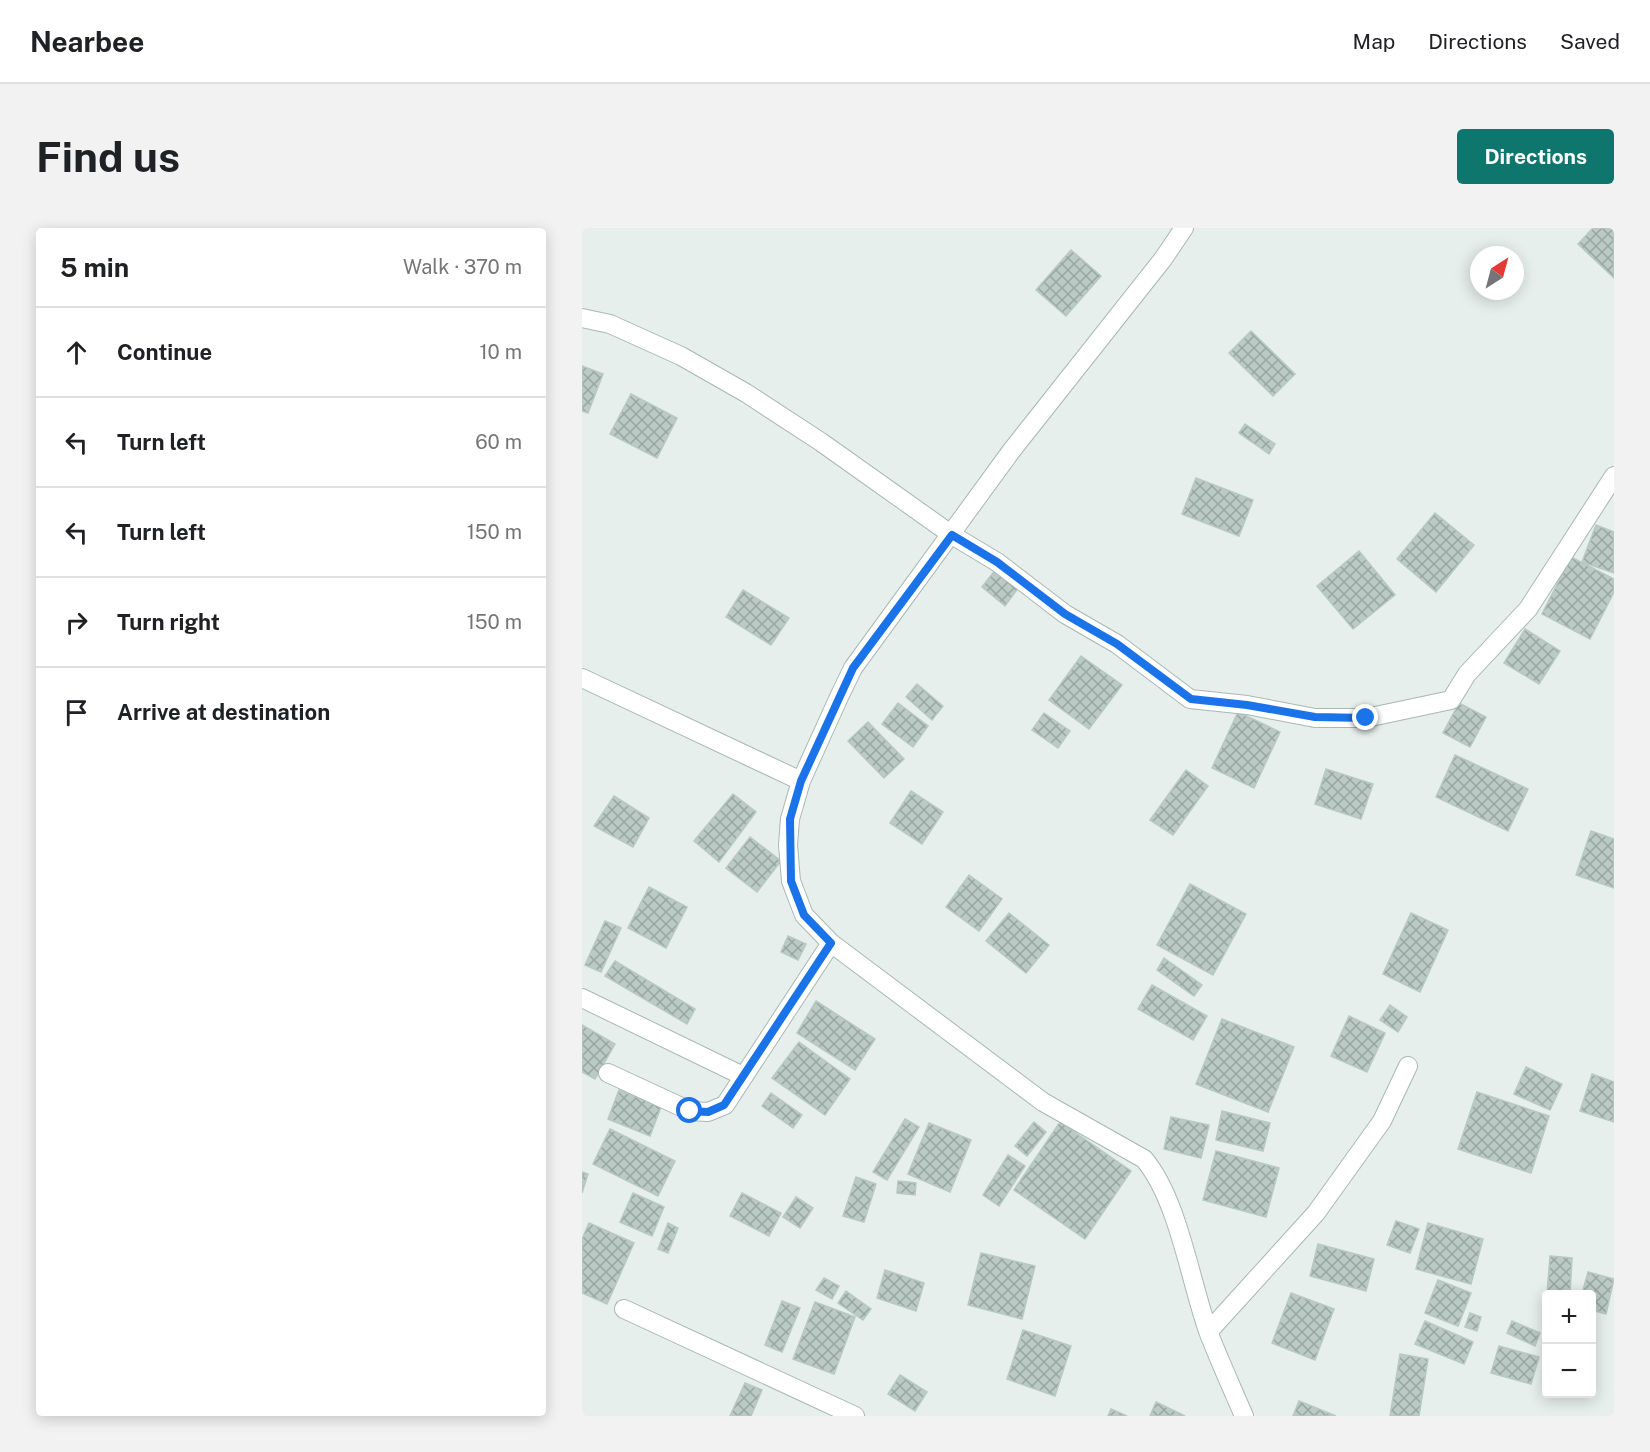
<!DOCTYPE html>
<html lang="en">
<head>
<meta charset="utf-8">
<style>
  body { margin:0; font-family:"Public Sans",sans-serif; background:#f2f2f2; color:#202124 }
  .controls { position:absolute; right:18px; bottom:18px; display:grid; overflow:hidden; border-radius:6px; box-shadow:0 3px 15px #0003 }
  .controls button { width:54px; height:54px; display:grid; place-items:center; padding:0; border:0; border-bottom:2px solid #e0e0e0; background:#fff; color:#202124; font:30px sans-serif }
  .compass { position:absolute; left:888px; top:18px; width:54px; height:54px; border-radius:50%; background:#fff; box-shadow:0 3px 15px #0003; rotate:36deg }
  .stop { position:absolute; width:18px; height:18px; margin:-14px; border:4px solid #1a73e8; border-radius:50%; background:#fff }
  .stop.end { background:#1a73e8; border-color:#fff; box-shadow:0 2px 6px #0008 }
  .list { margin:0; padding:0; list-style:none }
  h2 { display:flex; justify-content:space-between; align-items:center; height:78px; margin:0; padding:0 24px; font-size:26px }
  h2 small { font-size:20px; font-weight:400; color:#757577 }
  .list li { display:grid; grid-template-columns:39px 1fr auto; gap:18px; align-items:center; box-sizing:border-box; height:90px; padding:0 24px; border-top:2px solid #e0e0e0 }
  .list b { display:block; font-size:22px; white-space:nowrap }
  .list em { font-size:20px; font-style:normal; color:#757577 }
  .icon { flex:none; width:33px; height:33px; fill:none; stroke:currentColor; stroke-width:2; stroke-linecap:round; stroke-linejoin:round }
  .map { position:relative; flex:none; width:1032px; height:1188px; overflow:hidden; border-radius:6px }
  header { display:flex; align-items:center; gap:36px; box-sizing:border-box; height:84px; padding:0 30px; background:#fff; border-bottom:2px solid #e0e0e0 }
  header strong { font-size:28px }
  nav { display:flex; gap:33px; margin-inline-start:auto; font-size:21px }
  .intro { display:flex; align-items:center; justify-content:space-between; box-sizing:border-box; height:144px; padding:0 36px }
  h1 { margin:0; font-size:42px }
  .button { padding:15px 27px; border-radius:6px; background:#0f766e; color:#fff; font-size:21px; font-weight:700 }
  main { display:flex; gap:36px; padding:0 36px }
  aside { flex:1; background:#fff; border-radius:6px; box-shadow:0 3px 15px #0003 }
  .map>svg:first-child { display:block }
  .building { fill:url(#building-cross-hatch); stroke:#b8c9c2; stroke-width:1.5 }
  .lines { fill:none; stroke-linecap:round; stroke-linejoin:round }
  .minor-casing { stroke:#a8b8b2; stroke-width:20 }
  .minor { stroke:#fff; stroke-width:18 }
  .route { stroke:#1a73e8; stroke-width:8 }
</style>
</head>
<body>
<header>
<strong>Nearbee</strong>
<nav><a>Map</a><a>Directions</a><a>Saved</a></nav>
</header>
<div class="intro"><h1>Find us</h1><a class="button">Directions</a></div>
<main>
<aside>
<h2>5 min<small>Walk · 370 m</small></h2>
<ul class="list">
<li><svg class="icon" aria-label="ahead" viewBox="0 0 24 24"><path d="M12 20V5M6 11l6-6 6 6"/></svg><div><b>Continue</b></div><em>10 m</em></li>
<li><svg class="icon" aria-label="left" viewBox="0 0 24 24"><path d="M17 20v-9H6M10 6l-5 5 5 5"/></svg><div><b>Turn left</b></div><em>60 m</em></li>
<li><svg class="icon" aria-label="left" viewBox="0 0 24 24"><path d="M17 20v-9H6M10 6l-5 5 5 5"/></svg><div><b>Turn left</b></div><em>150 m</em></li>
<li><svg class="icon" aria-label="right" viewBox="0 0 24 24"><path d="M7 20v-9h11M14 6l5 5-5 5"/></svg><div><b>Turn right</b></div><em>150 m</em></li>
<li><svg class="icon" aria-label="arrive" viewBox="0 0 24 24"><path d="M6 21V4h12l-3 4 3 4H6"/></svg><div><b>Arrive at destination</b></div></li>
</ul>
</aside>
<div class="map">
<svg width="1032" height="1188" viewBox="0 0 1032 1188">
  <defs>
    <pattern id="building-cross-hatch" width="8" height="8" patternUnits="userSpaceOnUse" patternTransform="scale(1.5)"><rect width="8" height="8" fill="#bbcac4"/><path d="M0 0l8 8M0 8l8-8" fill="none" stroke="#98a6a0"/></pattern>
  </defs>
  <rect width="100%" height="100%" fill="#e6efeb"/>
  <path class="building" d="M1011,0h21v50l-36,-34z
    M489,22l30,26 -35,40 -30,-26z
    M669,103l44,43 -22,22 -44,-43z
    M0,138l21,8 -15,39 -6,-2z
    M49,166l46,24 -20,40 -47,-24z
    M663,196l30,20 -6,10 -30,-21z
    M614,250l57,22 -14,36 -57,-22z
    M853,285l39,32 -38,47 -39,-33z
    M1014,297l18,7v41l-32,-11z
    M777,323l36,44 -42,34 -36,-43z
    M989,329l43,22v13l-24,47 -48,-25z
    M414,341l23,18 -14,19 -23,-19z
    M161,362l46,28 -18,27 -45,-28z
    M943,401l35,22 -21,33 -35,-21z
    M499,428l41,29 -33,44 -40,-29z
    M335,456l26,22 -11,14 -26,-23z
    M316,475l30,23 -15,21 -31,-23z
    M877,475l27,14 -16,30 -27,-14z
    M656,484l42,20 -26,56 -42,-20z
    M462,485l26,18 -12,17 -26,-18z
    M286,494l36,37 -20,19 -36,-37z
    M873,527l73,34 -20,42 -72,-34z
    M744,541l47,15 -12,35 -46,-15z
    M604,542l22,16 -35,49 -23,-15z
    M329,563l32,21 -21,32 -32,-21z
    M151,566l23,18 -37,50 -25,-21z
    M32,568l35,22 -16,29 -39,-21z
    M1009,603l23,8v49l-38,-13z
    M168,609l31,24 -24,31 -31,-24z
    M387,647l33,24 -23,32 -33,-24z
    M608,656l56,30 -33,61 -56,-30z
    M67,659l38,20 -21,41 -38,-20z
    M427,685l40,32 -23,28 -40,-32z
    M829,685l37,17 -28,62 -37,-18z
    M23,693l16,7 -20,44 -16,-7z
    M206,708l18,8 -8,16 -17,-8z
    M582,730l38,27 -8,11 -37,-26z
    M33,733l80,48 -8,15 -82,-48z
    M570,757l55,31 -14,24 -55,-31z
    M234,773l59,38 -20,31 -58,-37z
    M808,777l17,12 -9,15 -18,-12z
    M767,788l36,17 -18,39 -36,-16z
    M640,791l72,28 -26,65 -72,-28z
    M0,797l33,19 -20,35 -13,-7z
    M217,814l51,37 -25,36 -53,-37z
    M944,839l36,17 -12,26 -36,-16z
    M1010,846l22,8v40l-34,-11z
    M37,862l42,17 -11,29 -42,-17z
    M895,864l72,24 -18,57 -73,-24z
    M189,865l31,22 -9,13 -31,-22z
    M640,883l48,12 -7,28 -47,-11z
    M589,889l38,8 -8,33 -37,-9z
    M323,891l14,8 -32,53 -14,-8z
    M452,894l12,10 -19,24 -12,-10z
    M478,894l71,49 -46,68 -71,-49z
    M347,895l42,17 -21,52 -42,-18z
    M28,901l65,32 -17,35 -65,-32z
    M634,923l63,17 -13,49 -63,-17z
    M426,927l17,11 -26,40 -16,-11z
    M0,944l6,2 -6,19z
    M274,949l20,7 -12,38 -21,-6z
    M316,953l18,2 -1,12 -18,-2z
    M51,965l31,14 -12,29 -32,-14z
    M160,965l39,20 -12,23 -39,-20z
    M214,969l17,11 -13,20 -17,-11z
    M814,993l23,8 -9,24 -23,-8z
    M7,995l45,20 -27,61 -25,-11v-54z
    M86,995l10,5 -10,25 -10,-4z
    M846,995l55,16 -12,45 -55,-15z
    M736,1016l56,15 -8,32 -56,-15z
    M399,1025l54,13 -13,53 -54,-14z
    M968,1028l22,2 -2,36h-23z
    M303,1042l39,13 -8,28 -39,-13z
    M1006,1044l26,7 -8,35 -14,-4v-16h-10z
    M242,1050l15,8 -7,13 -16,-9z
    M856,1052l33,13 -13,33 -33,-13z
    M264,1063l25,18 -8,11 -25,-17z
    M709,1065l43,16 -19,51 -43,-17z
    M200,1073l18,7 -18,44 -17,-7z
    M233,1074l40,15 -21,57 -41,-15z
    M888,1085l11,4 -4,14 -12,-4z
    M843,1093l48,21 -9,22 -49,-20z
    M930,1093l28,12 -5,13 -28,-13z
    M441,1102l48,16 -16,50 -48,-17z
    M917,1118l40,11 -8,27 -40,-11z
    M818,1126l28,5 -9,57h-29z
    M318,1147l27,17 -12,19 -27,-17z
    M163,1155l17,7 -11,26h-21z
    M717,1173l37,15h-43z
    M574,1174l29,14h-35z
    M529,1181l16,7h-19z"/>
  <g class="lines">
    <g class="minor-casing">
      <path id="minor" d="M602,0l-21,31 -151,191 -159,218 -14,29 -38,84 -11,38 -2,26 3,36 13,34 27,28 212,159 101,57c34,40 46,121 64,172 11,29 24,57 36,85
        M0,90l28,6 71,32 65,37 75,49 131,93 45,27 68,52 52,30 73,55 57,6 68,13h51l85,-18 16,-26 61,-65 86,-133
        M0,450l219,103
        M0,770l161,78
        M26,845l82,38 18,1 17,-7 106,-162
        M42,1081l231,107
        M627,1103l107,-118 66,-92 26,-55"/>
    </g>
    <use href="#minor" class="minor"/>
  </g>
  <g class="lines">
    <path class="route" d="M108,883l18,1 16,-7 107,-162 -27,-28 -13,-34 -1,-62 11,-38 52,-113 99,-133 45,27 68,52 52,30 74,55 56,6 68,12 51,1"/>
  </g>
</svg>
<div class="controls">
<button>+</button>
<button>−</button>
</div>
<svg class="compass" viewBox="-18 -18 36 36"><path d="M0-13l5 13h-10z" fill="#e53935"/><path d="M0 13l5-13h-10z" fill="#757577"/></svg>
<div class="stop" style="left:108px;top:883px"></div>
<div class="stop end" style="left:784px;top:490px"></div>
</div>
</main>
</body>
</html>
